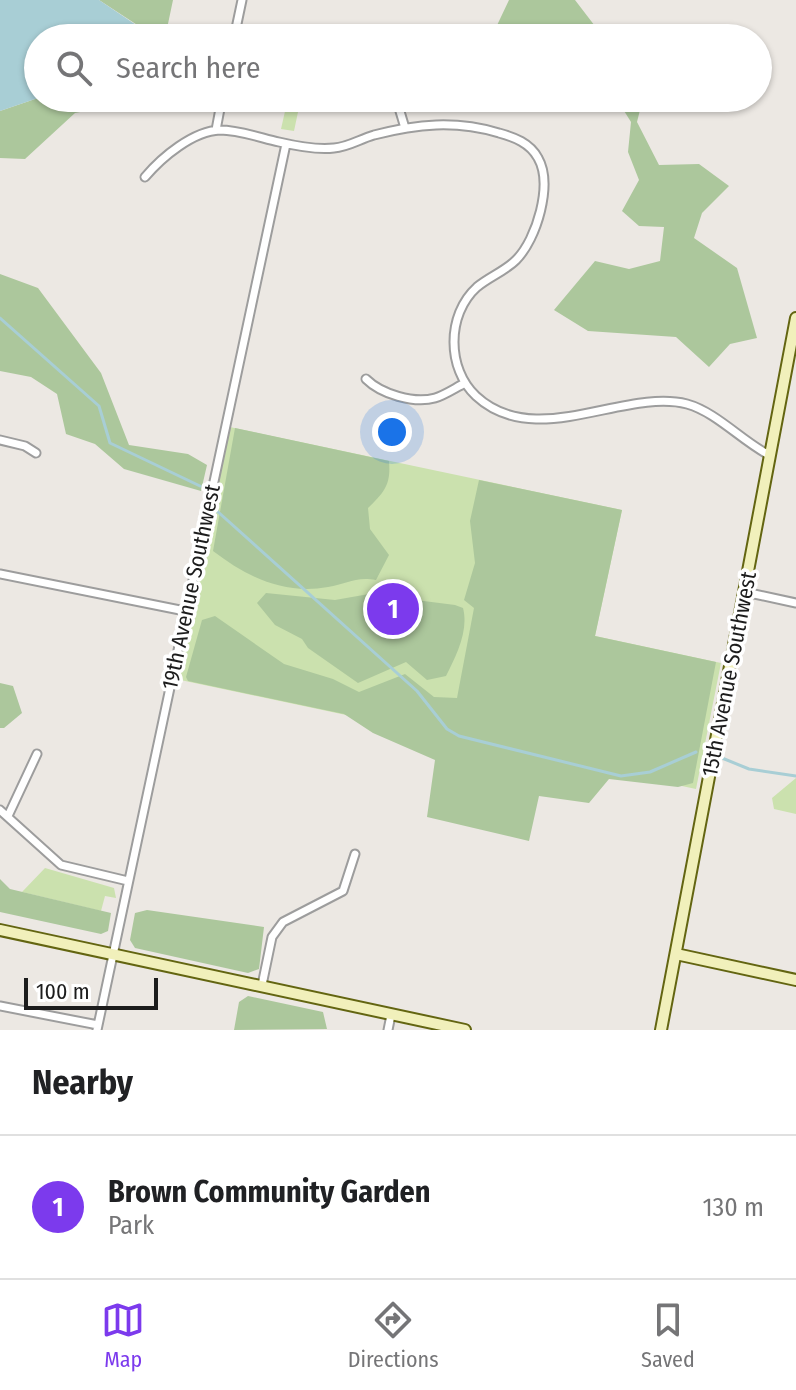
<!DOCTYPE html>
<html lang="en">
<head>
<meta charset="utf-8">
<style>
  body { margin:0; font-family:"Fira Sans Condensed",sans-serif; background:#f2f2f2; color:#202124 }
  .scale { position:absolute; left:24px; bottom:20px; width:134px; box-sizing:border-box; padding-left:8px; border:4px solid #1c1c1c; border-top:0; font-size:22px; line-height:28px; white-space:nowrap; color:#1c1c1c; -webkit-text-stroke:6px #fff; paint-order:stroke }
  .you { position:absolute; left:392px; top:432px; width:28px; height:28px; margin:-20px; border:6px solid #fff; border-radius:50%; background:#1a73e8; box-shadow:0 0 0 12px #1a73e833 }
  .badge { display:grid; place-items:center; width:52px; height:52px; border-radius:50%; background:#7c3aed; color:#fff; font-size:26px; font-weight:700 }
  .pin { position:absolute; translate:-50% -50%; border:4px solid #fff; box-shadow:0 2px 8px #0006 }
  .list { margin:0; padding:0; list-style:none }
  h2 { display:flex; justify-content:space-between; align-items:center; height:104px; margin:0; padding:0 32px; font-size:34px }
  h2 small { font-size:26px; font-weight:400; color:#757577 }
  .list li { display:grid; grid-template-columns:52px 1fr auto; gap:24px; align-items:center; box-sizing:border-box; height:144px; padding:0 32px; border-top:2px solid #e0e0e0 }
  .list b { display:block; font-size:30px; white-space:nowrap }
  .list p { margin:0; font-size:26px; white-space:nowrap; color:#757577 }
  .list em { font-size:26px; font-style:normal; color:#757577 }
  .icon { flex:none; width:44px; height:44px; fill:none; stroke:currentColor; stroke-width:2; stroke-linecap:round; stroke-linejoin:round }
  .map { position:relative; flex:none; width:796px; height:1030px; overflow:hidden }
  .search { position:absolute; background:#fff; box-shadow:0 2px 6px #0004; left:24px; right:24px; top:24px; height:88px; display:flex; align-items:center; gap:20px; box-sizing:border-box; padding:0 28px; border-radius:44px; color:#757577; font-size:30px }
  .sheet { height:248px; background:#fff }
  nav { display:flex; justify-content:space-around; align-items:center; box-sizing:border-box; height:112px; border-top:2px solid #e0e0e0; background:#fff; font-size:22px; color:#757577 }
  nav a { display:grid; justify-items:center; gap:4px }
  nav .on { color:#7c3aed }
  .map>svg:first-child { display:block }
  .grass { fill:#cbe1ae }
  .forest { fill:#acc79c }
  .water { fill:#a8ced5 }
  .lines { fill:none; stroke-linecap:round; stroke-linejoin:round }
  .stream { stroke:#a8ced5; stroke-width:3 }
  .street-casing { stroke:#9d9d9d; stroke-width:11 }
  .secondary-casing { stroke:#636511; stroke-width:14 }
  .street { stroke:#fff; stroke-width:7 }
  .secondary { stroke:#f1f0bb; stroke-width:10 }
  .labels { text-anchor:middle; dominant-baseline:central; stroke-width:7; stroke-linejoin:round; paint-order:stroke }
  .street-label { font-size:22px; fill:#1c1c1c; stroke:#fff }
</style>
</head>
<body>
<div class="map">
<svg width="796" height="1030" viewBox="0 0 796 1030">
  <rect width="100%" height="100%" fill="#ece8e3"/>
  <path class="grass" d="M288,98h13l-7,33 -13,-2z
    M225,426l397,84 -27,126 126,27 -25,126 -525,-111z
    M796,778v36l-22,-5 -2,-11z
    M45,868l69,20 2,10 -11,-2 -4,15 -79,-19z"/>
  <path class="forest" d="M99,0h74l-8,38h-15l1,-4z
    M509,0h66l23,30 32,8h-139z
    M38,98h114l-77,15 -50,46 -25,-1v-47z
    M616,98h27l-6,24 22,43 40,-1 30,22 -27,27 -8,25 43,30 20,70 -27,6 -21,23 -33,-30 -88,-6 -34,-21 41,-49 34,8 31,-8 4,-34 -25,-1 -17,-15 17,-31 -11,-28 3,-30z
    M0,274l38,14 63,85 28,72 59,9 19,11 -6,26 -77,-22 -29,-25 -29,-10 -9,-40 -26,-17 -31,-6z
    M235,428l154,33c2,23 -4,31 -21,47l2,21 19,26 -13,25c-20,-4 -30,4 -48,7 -44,8 -81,-10 -115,-36z
    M479,480l143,30 -27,126 121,26 -23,121 -15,4 -69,-8 -20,24 -50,-7 -10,45 -102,-24 8,-57 -62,-27 -29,-19 -156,-33 -2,-4 16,-57 13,-4 69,48 49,15 26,13 46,-18 29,23 23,1 17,-90 -10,-8 11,-37 -5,-42z
    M266,593l69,7 34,-6 86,11 8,3c6,23 -7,48 -17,68l-19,4 -21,-18 -48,21 -50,-35 -6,-9 -27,-14 -18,-22z
    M0,683l13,3 9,27 -18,15h-4z
    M0,879l10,10 101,24 -3,18 -7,3 -101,-22z
    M147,910l117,17 -5,42 -11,4 -113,-25 -5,-8 5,-27z
    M248,996l75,16 4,17 -93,1 5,-28z"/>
  <path class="water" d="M0,0h99l52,35 -1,3h-112v60l-38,13z"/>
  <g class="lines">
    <path class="stream" d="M0,318l99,88 11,37 90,43
      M217,511l200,180 30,38 12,7 162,40 29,-4 46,-20
      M722,758l27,11 47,7"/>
    <g class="street-casing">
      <path id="street" d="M234,38l8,-38
        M396,98l9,30
        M216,130l6,-32
        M145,177c17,-20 48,-46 75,-47 19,0 41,8 59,12 17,4 38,8 55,6 14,-1 26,-9 40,-13 43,-11 81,-15 125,-2 15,4 31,10 39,25 15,26 -1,81 -22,102 -11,11 -27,17 -39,27 -31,28 -30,82 -1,109 59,55 148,-8 211,8 29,8 55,37 82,51
        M366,379c15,15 48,25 69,19 10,-3 20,-10 30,-15
        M0,440l25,6 11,7
        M0,574l185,37
        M745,592l51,11
        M0,810l61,55 67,16
        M8,816l29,-62
        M262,985l10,-48 11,-15 60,-31 12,-37
        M0,1006l98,19
        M97,1030l189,-886
        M388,1030l3,-15"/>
    </g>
    <g class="secondary-casing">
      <path id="secondary" d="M0,930l465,100
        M676,954l120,26
        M661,1030l135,-712"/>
    </g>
    <use href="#street" class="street"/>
    <use href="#secondary" class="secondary"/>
  </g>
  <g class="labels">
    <g class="street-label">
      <text transform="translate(191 587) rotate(-78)">19th Avenue Southwest</text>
      <text transform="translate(729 674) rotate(-79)">15th Avenue Southwest</text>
    </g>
  </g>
</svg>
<div class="scale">100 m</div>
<div class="you"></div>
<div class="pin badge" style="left:393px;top:609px">1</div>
<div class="search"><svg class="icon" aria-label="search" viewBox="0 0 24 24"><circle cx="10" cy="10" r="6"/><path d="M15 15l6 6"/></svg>Search here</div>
</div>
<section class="sheet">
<h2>Nearby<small></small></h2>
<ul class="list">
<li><span class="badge">1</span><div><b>Brown Community Garden</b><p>Park</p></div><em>130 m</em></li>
</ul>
</section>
<nav>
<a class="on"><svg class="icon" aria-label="map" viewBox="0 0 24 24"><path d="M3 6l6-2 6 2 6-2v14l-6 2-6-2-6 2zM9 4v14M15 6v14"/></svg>Map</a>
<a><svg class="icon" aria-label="directions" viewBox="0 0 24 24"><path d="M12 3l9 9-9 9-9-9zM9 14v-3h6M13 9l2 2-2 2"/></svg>Directions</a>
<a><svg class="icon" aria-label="saved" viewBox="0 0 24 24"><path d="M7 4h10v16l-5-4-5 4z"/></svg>Saved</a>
</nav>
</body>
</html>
